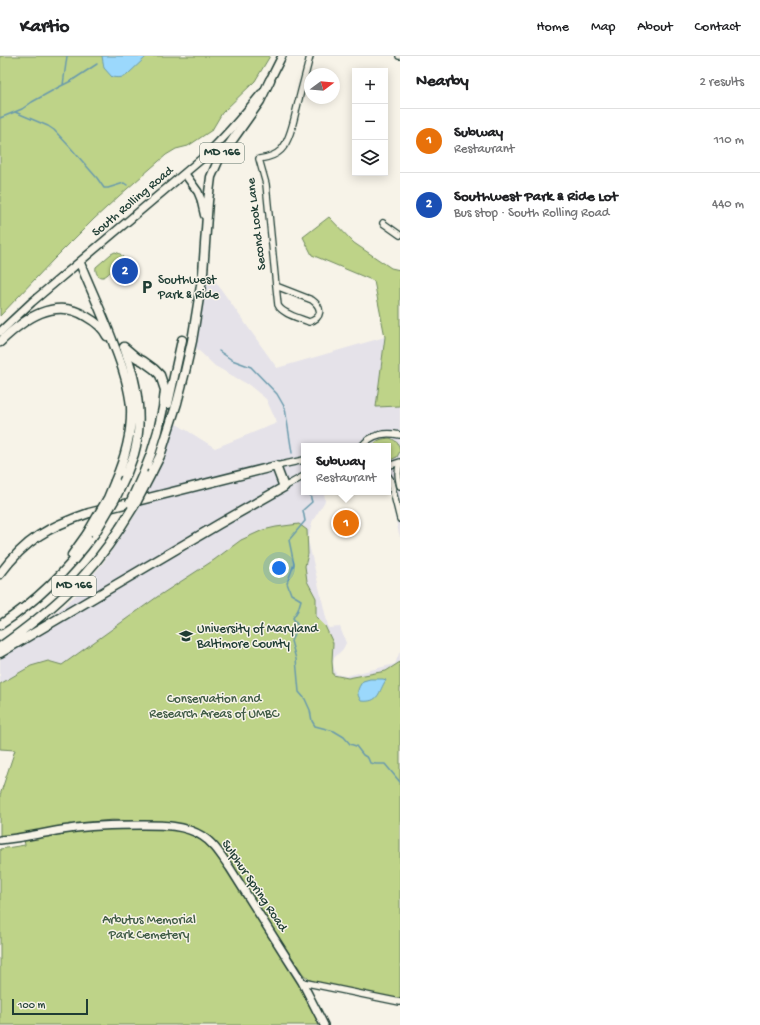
<!DOCTYPE html>
<html lang="en">
<head>
<meta charset="utf-8">
<style>
  body { margin:0; font-family:"Gochi Hand",sans-serif; background:#f6f6f6; color:#202124 }
  .controls { position:absolute; right:12px; top:12px; display:grid; overflow:hidden; border-radius:0px; box-shadow:0 2px 10px #0003 }
  .controls button { width:36px; height:36px; display:grid; place-items:center; padding:0; border:0; border-bottom:1px solid #e0e0e0; background:#fff; color:#202124; font:20px sans-serif }
  .compass { position:absolute; left:304px; top:12px; width:36px; height:36px; border-radius:50%; background:#fff; box-shadow:0 2px 10px #0003; rotate:74deg }
  .scale { position:absolute; left:12px; bottom:10px; width:76px; box-sizing:border-box; padding-left:4px; border:2px solid #1f3d34; border-top:0; font-size:11px; line-height:14px; white-space:nowrap; color:#1f3d34; -webkit-text-stroke:3px #f7f3e8; paint-order:stroke }
  .you { position:absolute; left:279px; top:512px; width:14px; height:14px; margin:-10px; border:3px solid #fff; border-radius:50%; background:#1a73e8; box-shadow:0 0 0 6px #1a73e833 }
  .badge { display:grid; place-items:center; width:26px; height:26px; border-radius:50%; background:#ea580c; color:#fff; font-size:13px; font-weight:700 }
  .pin { position:absolute; translate:-50% -50%; border:2px solid #fff; box-shadow:0 1px 4px #0006 }
  .popup { position:absolute; left:301px; top:387px; width:90px; height:52px; box-sizing:border-box; display:grid; place-content:center; border-radius:0px; background:#fff; filter:drop-shadow(0 1px 3px #0005); font-size:13px; white-space:nowrap; color:#757577 }
  .popup b { font-size:15px; color:#202124 }
  .popup::after { content:''; position:absolute; left:50%; top:100%; margin-left:-8px; border:8px solid transparent; border-top-color:#fff }
  .list { margin:0; padding:0; list-style:none }
  h2 { display:flex; justify-content:space-between; align-items:center; height:52px; margin:0; padding:0 16px; font-size:17px }
  h2 small { font-size:13px; font-weight:400; color:#757577 }
  .list li { display:grid; grid-template-columns:26px 1fr auto; gap:12px; align-items:center; box-sizing:border-box; height:64px; padding:0 16px; border-top:1px solid #e0e0e0 }
  .list b { display:block; font-size:15px; white-space:nowrap }
  .list p { margin:0; font-size:13px; white-space:nowrap; color:#757577 }
  .list em { font-size:13px; font-style:normal; color:#757577 }
  .icon { flex:none; width:22px; height:22px; fill:none; stroke:currentColor; stroke-width:2; stroke-linecap:round; stroke-linejoin:round }
  .map { position:relative; flex:none; width:400px; height:969px; overflow:hidden }
  header { display:flex; align-items:center; gap:24px; box-sizing:border-box; height:56px; padding:0 20px; background:#fff; border-bottom:1px solid #e0e0e0 }
  header strong { font-size:19px }
  nav { display:flex; gap:22px; margin-inline-start:auto; font-size:14px }
  main { display:flex }
  aside { flex:1; background:#fff }
  .map>svg:first-child { display:block }
  .built { fill:#e5e2e9 }
  .green { fill:#bed388; stroke:#6e885e }
  .water { fill:#9bd8fc; stroke:#699aac }
  .lines { fill:none; stroke-linecap:round; stroke-linejoin:round }
  .stream { stroke:#699aac; stroke-width:1.5 }
  .minor-casing { stroke:#1f3d34; stroke-width:8 }
  .major-casing { stroke:#1f3d34; stroke-width:10 }
  .highway-casing { stroke:#1f3d34; stroke-width:11 }
  .minor { stroke:#f7f3e8; stroke-width:5.5 }
  .major { stroke:#f7f3e8; stroke-width:7 }
  .highway { stroke:#f7f3e8; stroke-width:8 }
  .highway-bridge-casing { stroke:#1f3d34; stroke-width:11; stroke-linecap:butt }
  .highway-bridge { stroke:#f7f3e8; stroke-width:8 }
  .labels { text-anchor:middle; dominant-baseline:central; stroke-width:3; stroke-linejoin:round; paint-order:stroke }
  .shield { fill:#f7f3e8; stroke:#60746a; stroke-width:1 }
  .shield-label { font-size:12px; font-weight:bold; fill:#1f3d34 }
  .street-label { font-size:13px; fill:#1f3d34; stroke:#f7f3e8 }
  .poi-label { font-size:13px; fill:#1f3d34; stroke:#f7f3e8; text-anchor:start }
  .park-label { font-size:13px; fill:#3f5b45; stroke:#f7f3e8 }
</style>
</head>
<body>
<header>
<strong>Kartio</strong>
<nav><a>Home</a><a>Map</a><a>About</a><a>Contact</a></nav>
</header>
<main>
<div class="map">
<svg width="400" height="969" viewBox="0 0 400 969">
  <rect width="100%" height="100%" fill="#f7f3e8"/>
  <filter id="ink" filterUnits="userSpaceOnUse"><feTurbulence type="fractalNoise" baseFrequency=".025" numOctaves="2"/><feDisplacementMap in="SourceGraphic" scale="8" xChannelSelector="R" yChannelSelector="G"/><feConvolveMatrix kernelMatrix="1 2 1 2 8 2 1 2 1" color-interpolation-filters="sRGB"/></filter>
  <g filter="url(#ink)">
    <path class="built" d="M208,215l69,97 108,-31 -9,70 24,-1v132l-12,-52v-40h-84v46h20l1,9 -13,21 -4,18 20,86 2,2 10,-1 6,16 -3,6 -9,9 -1,6 3,10 10,2 49,-12 5,-13v348l-90,-19 -7,-6 -83,-126 -10,-11 -8,-5 -10,-5 -30,-5 -50,-2 -43,5 -15,4 -54,-34 15,-45 -15,-1v-90l48,-40 26,-22 15,-17 14,-17 26,-38 13,-22 23,-48 10,-32 40,25 62,-25 -11,-24 -17,-14 -34,-19 -20,-19z"/>
    <path class="green" d="M0,0h270l-15,25 -33,32 -10,17 -24,16 -12,3 -10,6 -47,41 -25,23 -41,41 -53,56z
      M329,161l25,26 37,25 9,2v136l-24,1 9,-70 -11,-56 -62,-26 -9,-18z
      M115,196c15,4 5,12 -2,17 -3,3 -6,7 -10,8 -6,1 -8,-6 -7,-10l15,-13z
      M390,382c7,3 9,6 10,13l-3,6 -9,4v-15h-15c4,-7 9,-7 17,-8z
      M299,468l8,6 1,24 -3,12 2,15 9,17v19l9,9 8,17 -1,18 1,14 15,3 38,-7 14,-9v337l-80,-15 -10,-4 -7,-6 -83,-126 -10,-11 -18,-10 -30,-5 -50,-2 -43,5 -44,9 -25,3v-42l15,-45 -15,-1v-65l31,-18 17,-5 14,4 95,-68 57,-37 27,-20 22,-10 13,-3z
      M110,772c23,1 62,-3 82,6 26,11 48,55 62,78 15,22 29,44 43,67 9,15 16,31 24,46h-321v-176l25,-4 -1,-5 64,-11z"/>
    <path class="water" d="M102,0h45l-20,19c-4,3 -10,3 -15,2l-8,-9z
      M370,623h13l3,1c-8,12 -6,23 -25,21 -5,-8 -4,-12 2,-20z"/>
    <g class="lines">
      <path class="stream" d="M63,29l4,-29
        M15,56l33,14 6,4 15,16 28,32 7,10h4l16,-5 3,2
        M0,62l22,-9 10,-7 27,-15 12,-6 26,-17
        M219,295l13,9 19,7 26,27 8,14 7,45
        M310,439l2,7 -9,8 2,11 -16,19 5,24 -7,19 4,11 10,6 -3,10 -5,8 5,8 -7,15 5,18 3,33 6,7 5,11 2,11 3,5 19,5 10,6 6,7 6,2 7,9 5,3 2,5 6,1h9l15,18"/>
      <g class="minor-casing">
        <path id="minor" d="M399,0h1
          M383,167l17,12
          M276,230l-10,-102 -7,-25c8,-1 16,-3 22,-9 9,-9 13,-31 16,-43 4,-17 9,-34 13,-51
          M276,230l36,14c11,8 10,18 -3,22 -9,-4 -27,-8 -31,-17z
          M362,390c9,-12 24,-14 38,-11
          M400,407c-3,8 -2,14 0,23
          M276,410l28,-6
          M388,410l12,-4
          M388,420l2,3 10,40
          M284,431l20,-11
          M302,926l98,20"/>
      </g>
      <g class="major-casing">
        <path id="major" d="M268,28l14,-28
          M185,118l13,18 4,10
          M0,276l32,-30 173,-146c20,-19 38,-40 56,-62
          M0,784c24,-2 46,-8 69,-11 25,-4 49,-4 74,-4 20,0 42,0 59,11 12,7 20,21 28,32l72,114 22,43"/>
      </g>
      <g class="highway-casing">
        <path id="highway" d="M202,146l3,13
          M80,207c11,27 24,54 34,82 8,20 15,40 17,62 1,25 -6,51 -16,74
          M0,286c24,-23 55,-46 87,-25 9,5 16,11 20,19
          M124,291l13,11 6,3 11,8 6,6 5,15 -2,18 -5,23 -7,23 -8,20
          M168,348l14,-64
          M152,416l8,-16 17,-53 8,-31 7,-31 11,-68 5,-72 3,-24 8,-18 29,-41 12,-17 10,-21
          M125,422c3,-8 6,-16 9,-24 10,-35 3,-71 -9,-104
          M72,499l15,-21
          M0,518c26,-35 48,-47 89,-61l187,-47 8,21 -65,37 -219,129
          M0,569c37,-24 69,-56 95,-92
          M0,591c49,-35 87,-67 120,-119"/>
      </g>
      <use href="#minor" class="minor"/>
      <use href="#major" class="major"/>
      <use href="#highway" class="highway"/>
      <g class="highway-bridge-casing">
        <path id="highway-bridge" d="M130,447l13,-29
          M120,472l17,-27 15,-29
          M95,477l20,-34 10,-21
          M87,478l21,-36 7,-17"/>
      </g>
      <use href="#highway-bridge" class="highway-bridge"/>
    </g>
  </g>
  <defs>
    <g id="parking-bare" transform="scale(1.08)"><path d="M-3.5-5.5H1a3.5 3.5 0 0 1 0 7H-1V5.5H-3.5ZM-1-3.4V-.6H.8a1.4 1.4 0 0 0 0-2.8Z" fill="#1f3d34" stroke="#f7f3e8" stroke-width="2.5" paint-order="stroke"/></g>
    <g id="university-bare" transform="scale(1.08)"><path d="M0-5L7-2L0 1L-7-2ZM-4 1L0 2.5L4 1V4Q0 6-4 4Z" fill="#1f3d34" stroke="#f7f3e8" stroke-width="2.5" paint-order="stroke"/></g>
  </defs>
  <g fill-rule="evenodd">
    <use href="#parking-bare" x="147" y="231"/>
    <use href="#university-bare" x="186" y="580"/>
  </g>
  <g class="labels">
    <g class="shield">
      <rect x="200" y="87" width="44" height="20" rx="3"/>
      <rect x="52" y="520" width="44" height="20" rx="3"/>
    </g>
    <g class="shield-label">
      <text x="222" y="97">MD 166</text>
      <text x="74" y="530">MD 166</text>
    </g>
    <g class="street-label">
      <text transform="translate(133 146) rotate(-40)">South Rolling Road</text>
      <text transform="translate(257 168) rotate(-97)">Second Look Lane</text>
      <text transform="translate(254 830) rotate(56)">Sulphur Spring Road</text>
    </g>
    <g class="poi-label">
      <text x="158" y="224">Southwest<tspan x="158" dy="15">Park &amp; Ride</tspan></text>
      <text x="197" y="573">University of Maryland<tspan x="197" dy="15">Baltimore County</tspan></text>
    </g>
    <g class="park-label">
      <text x="214" y="643">Conservation and<tspan x="214" dy="15">Research Areas of UMBC</tspan></text>
      <text x="149" y="864">Arbutus Memorial<tspan x="149" dy="15">Park Cemetery</tspan></text>
    </g>
  </g>
</svg>
<div class="controls">
<button>+</button>
<button>−</button>
<button><svg class="icon" aria-label="layers" viewBox="0 0 24 24"><path d="M12 4l9 5-9 5-9-5zM3 14l9 5 9-5"/></svg></button>
</div>
<svg class="compass" viewBox="-18 -18 36 36"><path d="M0-13l5 13h-10z" fill="#e53935"/><path d="M0 13l5-13h-10z" fill="#757577"/></svg>
<div class="scale">100 m</div>
<div class="you"></div>
<div class="pin badge" style="left:346px;top:467px;background:#e8710a">1</div>
<div class="popup"><b>Subway</b>Restaurant</div>
<div class="pin badge" style="left:125px;top:215px;background:#1a4fb4">2</div>
</div>
<aside>
<h2>Nearby<small>2 results</small></h2>
<ul class="list">
<li><span class="badge" style="background:#e8710a">1</span><div><b>Subway</b><p>Restaurant</p></div><em>110 m</em></li>
<li><span class="badge" style="background:#1a4fb4">2</span><div><b>Southwest Park &amp; Ride Lot</b><p>Bus stop · South Rolling Road</p></div><em>440 m</em></li>
</ul>
</aside>
</main>
</body>
</html>
